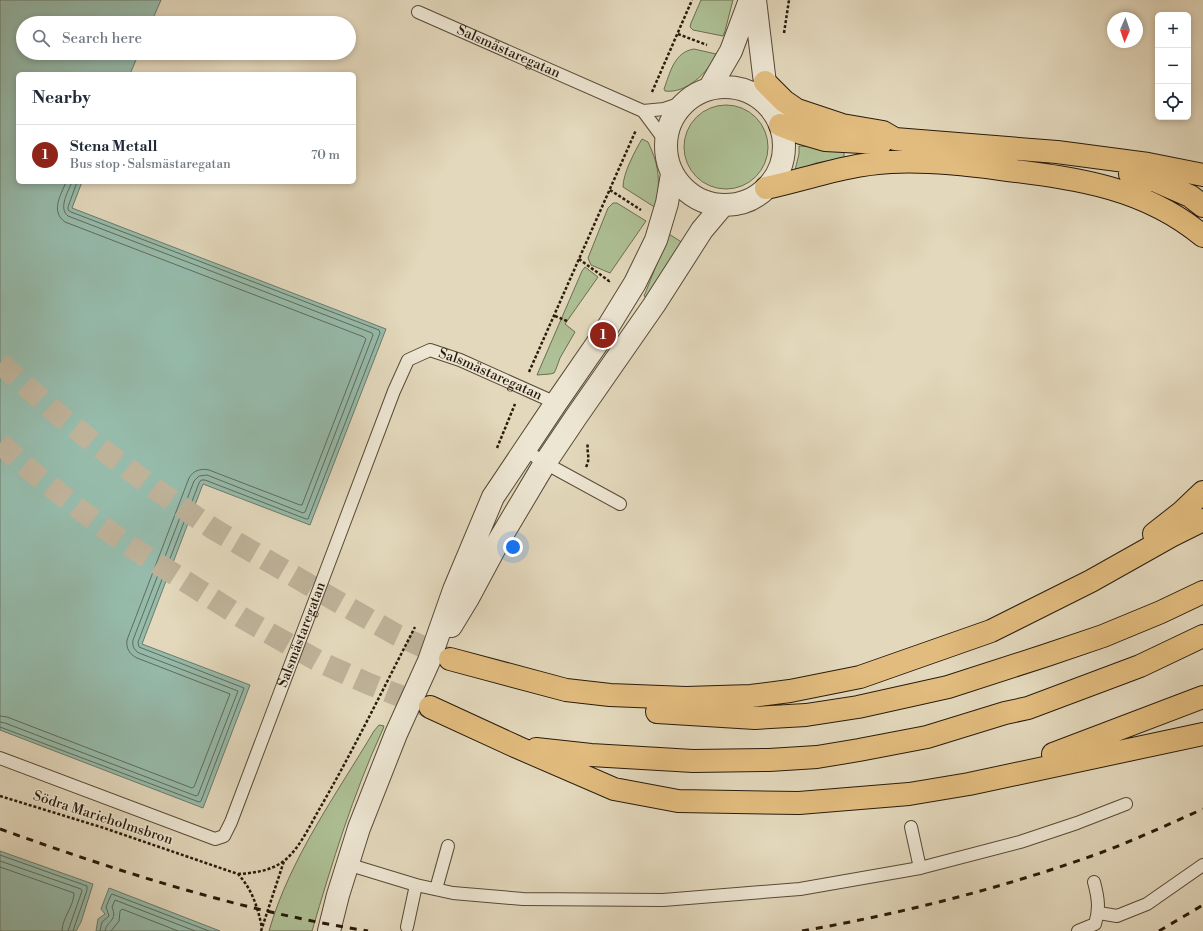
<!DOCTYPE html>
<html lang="en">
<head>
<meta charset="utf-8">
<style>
  body { margin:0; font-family:"Libre Bodoni",serif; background:#f6f6f7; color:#1f2937 }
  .controls { position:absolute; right:12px; top:12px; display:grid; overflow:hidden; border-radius:6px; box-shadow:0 2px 6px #0003 }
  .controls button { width:36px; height:36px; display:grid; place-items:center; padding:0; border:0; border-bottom:1px solid #e0e1e3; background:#fff; color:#1f2937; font:20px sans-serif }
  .compass { position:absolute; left:1107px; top:12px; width:36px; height:36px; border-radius:50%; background:#fff; box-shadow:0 2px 6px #0003; rotate:182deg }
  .you { position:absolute; left:513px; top:547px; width:14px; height:14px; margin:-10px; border:3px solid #fff; border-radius:50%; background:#1a73e8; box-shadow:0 0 0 6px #1a73e833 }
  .badge { display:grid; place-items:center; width:26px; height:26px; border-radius:50%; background:#8f2418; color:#fff; font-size:13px; font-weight:700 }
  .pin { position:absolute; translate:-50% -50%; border:2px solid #fff; box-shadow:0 1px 4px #0006 }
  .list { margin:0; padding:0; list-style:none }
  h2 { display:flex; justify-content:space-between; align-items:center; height:52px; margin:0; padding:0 16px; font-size:17px }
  h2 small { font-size:13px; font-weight:400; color:#747a83 }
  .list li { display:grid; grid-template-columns:26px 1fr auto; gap:12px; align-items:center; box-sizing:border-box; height:60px; padding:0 16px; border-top:1px solid #e0e1e3 }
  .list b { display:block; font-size:15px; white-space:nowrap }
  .list p { margin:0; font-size:13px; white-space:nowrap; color:#747a83 }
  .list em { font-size:13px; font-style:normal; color:#747a83 }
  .icon { flex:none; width:22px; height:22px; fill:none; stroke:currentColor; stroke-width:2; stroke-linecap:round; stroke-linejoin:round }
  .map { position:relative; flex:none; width:1203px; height:931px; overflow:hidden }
  .search { position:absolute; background:#fff; box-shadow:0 2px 6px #0003; left:16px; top:16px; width:340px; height:44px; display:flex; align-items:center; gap:10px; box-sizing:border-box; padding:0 14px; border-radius:22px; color:#747a83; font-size:15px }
  .panel { position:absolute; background:#fff; box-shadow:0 2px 6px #0003; left:16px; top:72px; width:340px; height:112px; border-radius:6px }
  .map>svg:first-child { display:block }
  .green { fill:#aec095; stroke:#6c6e50 }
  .water { fill:#96bbab; stroke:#6a7b6b }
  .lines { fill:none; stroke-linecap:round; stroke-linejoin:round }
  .shore { stroke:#606b5b; stroke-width:1 }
  .motorway-tunnel { stroke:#beb299; stroke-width:22; stroke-dasharray:22 11; stroke-linecap:butt }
  .service-casing { stroke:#584a37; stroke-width:14 }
  .tertiary-casing { stroke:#584a37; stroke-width:24 }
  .motorway-casing { stroke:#291b0b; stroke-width:24 }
  .path { stroke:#291b0b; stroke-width:2.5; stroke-dasharray:3 2; stroke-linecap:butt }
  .service { stroke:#ede6d3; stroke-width:12 }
  .tertiary { stroke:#ede6d3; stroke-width:22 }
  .motorway { stroke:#e2bc7e; stroke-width:22 }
  .rail { stroke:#291b0b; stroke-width:3; stroke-dasharray:7 7; stroke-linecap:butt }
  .labels { text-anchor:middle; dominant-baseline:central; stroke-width:3; stroke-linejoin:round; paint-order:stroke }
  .street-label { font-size:14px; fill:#291b0b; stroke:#ede6d3 }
</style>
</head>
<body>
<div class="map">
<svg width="1203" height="931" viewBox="0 0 1203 931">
  <rect width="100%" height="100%" fill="#e3d8bc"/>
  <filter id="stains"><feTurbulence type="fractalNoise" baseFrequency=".005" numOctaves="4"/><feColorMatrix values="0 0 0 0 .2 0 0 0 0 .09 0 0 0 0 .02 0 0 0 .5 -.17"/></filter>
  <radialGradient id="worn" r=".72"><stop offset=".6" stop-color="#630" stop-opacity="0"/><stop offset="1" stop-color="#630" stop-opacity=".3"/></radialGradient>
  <path class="green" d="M701,0h32l-8,31 -2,5 -30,-6 -3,-3 1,-4z
    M694,49l22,5c-7,18 -30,40 -51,37l-1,-2c6,-16 10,-37 30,-40z
    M684 147a42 42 0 1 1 84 0a42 42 0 1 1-84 0Z
    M642,139l6,3c12,25 12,40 8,66l-33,-21c0,-14 12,-36 19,-48z
    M799,146l45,3v9l-28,5 -17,7h-4l4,-16z
    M613,203h4l29,18 -36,52 -19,-8 -3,-7 20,-50z
    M669,234l14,9 -33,57 -6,-4z
    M585,267l13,10 -33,47 10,8 -15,26 -4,11 -2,4 -4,1 -13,1 45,-104z
    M379,725l5,1 -1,3c-30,65 -51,134 -71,202h-43c21,-73 67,-136 105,-200z"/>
  <path class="water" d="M0,0h161l-10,23h-128v30h116l-9,21h-112v108h64l-10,26 314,121 -76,196 -107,-41 -61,160 108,41 -47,123 -203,-78z
    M0,851l93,33 -12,38 -5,9h-76z
    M109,888l111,43h-124l2,-12 7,-5 -4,-5z"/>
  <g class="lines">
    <path class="shore" d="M0,716l7,1 185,71 2,-1 36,-93 -93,-36c-8,-4 -11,-10 -10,-18l62,-162c4,-7 11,-10 20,-8l91,35h2l64,-166 -2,-2 -299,-115c-15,-11 -4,-27 1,-40
      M0,722l5,1 191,73 2,-1 40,-104 -99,-38c-5,-3 -7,-7 -6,-13l61,-159 5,-5 8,-1 96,38 2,-1 68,-177 -1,-2 -304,-117c-10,-8 0,-24 4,-34
      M0,727l199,75 2,-1 43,-113 -105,-41 -1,-5 61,-159 2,-3h4l101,39h2l72,-186 -1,-3 -308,-118 -3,-2v-3l9,-25
      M0,855l87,31v4l-14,41
      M0,861l81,28 1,2 -14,40
      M0,867l74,26c0,13 -12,25 -12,38
      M100,931l2,-9 7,-6 -3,-9 5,-12 1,-1 97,37
      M105,931c2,-11 13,-10 7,-24l3,-7 80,31
      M111,931l8,-10 1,-10 2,-2 56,22"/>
    <path class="motorway-tunnel" d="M0,363l55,49 56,44 43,32 58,40 121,71 64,36 53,24
      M0,443l21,20 62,49 42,31 121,77 74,42 49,22 60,23"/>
    <g class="service-casing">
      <g id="service">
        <path id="s1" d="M418,12l225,99 23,31"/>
        <path d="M643,111l21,-2 21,-7"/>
        <path d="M525,450l20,13 75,41"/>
        <path id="s2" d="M0,758l215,81 9,-3 7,-14 163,-431 14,-31 22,-10 30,10 96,43"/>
        <path d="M911,827l9,41"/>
        <path d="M347,864l69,21 37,8 70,6 140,1 137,-11 120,-21 100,-26 57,-19 49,-19"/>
        <path d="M436,889l12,-43"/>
        <path d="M1099,913l18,3 30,-12 56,-39"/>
        <path d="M407,927l9,-42"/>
        <path d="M1078,931l17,-7c5,-15 3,-27 -1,-42"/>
      </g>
    </g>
    <g class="tertiary-casing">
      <path id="tertiary" d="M755,0l12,100
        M666 146a59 59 0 1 1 118 0a59 59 0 1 1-118 0Z
        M709,89l22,-38 19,-51
        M451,626l17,-28 30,-56 47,-79 31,-46 78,-112 48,-75 21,-25
        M329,931l9,-36 21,-67 37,-94 33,-73 25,-71 39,-93 63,-94 47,-68 32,-52 21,-43 11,-37 5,-29"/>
    </g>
    <g class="motorway-casing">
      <path id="motorway" d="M765,82l19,19 13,9 45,15 41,7 12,7 162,13 91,12 55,11
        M780,125l21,8 24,7 56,3
        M1130,174l26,7 34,15 13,10
        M766,188c41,-9 82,-24 125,-26 39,-2 79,3 117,8 72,9 137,18 195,66
        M1154,534l28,-22 21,-20
        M450,659l116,31 44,5 76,3 65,-2 39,-5 70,-14 131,-46 100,-50 80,-45 32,-16
        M430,707l87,40 97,42 64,12 121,2 110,-9 60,-10 234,-50
        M657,712l98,6 51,-3 52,-8 90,-20 99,-32 56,-19 58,-24 42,-20
        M536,749l55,6 102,6 76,-1 48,-3 42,-7 68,-13 78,-24 23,-5 112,-42 63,-30
        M1053,754l150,-57"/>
    </g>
    <path class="path" d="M784,33l5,-33
      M678,34l29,11
      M652,92l40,-92
      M610,190l31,20
      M579,259l30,22 1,-1
      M555,316l12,5
      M529,372l107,-242
      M497,448l18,-44
      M586,467c5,-9 0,-15 2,-24
      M0,796l104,32 134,46c14,15 20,34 24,54
      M238,874c16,-1 32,-3 46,-13 16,-13 26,-36 36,-53 34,-59 64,-121 95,-181
      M261,931l23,-70"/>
    <use href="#service" class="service"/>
    <use href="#tertiary" class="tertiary"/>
    <use href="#motorway" class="motorway"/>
    <path class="rail" d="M0,829c120,43 241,82 368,102
      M802,931c102,-18 201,-43 298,-78 35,-13 69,-29 103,-44
      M1159,931l44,-26"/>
  </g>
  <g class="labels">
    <g class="street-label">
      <text stroke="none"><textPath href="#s1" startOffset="99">Salsmästaregatan</textPath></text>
      <text stroke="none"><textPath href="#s2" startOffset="839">Salsmästaregatan</textPath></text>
      <text stroke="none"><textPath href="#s2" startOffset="455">Salsmästaregatan</textPath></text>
      <text transform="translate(103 818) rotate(18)">Södra Marieholmsbron</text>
    </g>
  </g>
  <rect width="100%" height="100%" filter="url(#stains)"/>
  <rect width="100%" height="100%" fill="url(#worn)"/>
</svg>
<div class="controls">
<button>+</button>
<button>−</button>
<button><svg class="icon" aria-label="locate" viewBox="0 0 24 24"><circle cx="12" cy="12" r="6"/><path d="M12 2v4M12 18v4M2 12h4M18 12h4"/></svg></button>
</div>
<svg class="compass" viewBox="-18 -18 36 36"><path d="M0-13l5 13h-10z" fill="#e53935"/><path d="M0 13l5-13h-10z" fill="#747a83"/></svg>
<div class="you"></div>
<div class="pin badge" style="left:603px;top:335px">1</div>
<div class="search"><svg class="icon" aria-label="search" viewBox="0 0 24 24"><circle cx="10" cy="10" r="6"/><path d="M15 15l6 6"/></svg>Search here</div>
<section class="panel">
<h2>Nearby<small></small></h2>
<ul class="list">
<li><span class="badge">1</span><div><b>Stena Metall</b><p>Bus stop · Salsmästaregatan</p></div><em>70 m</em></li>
</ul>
</section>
</div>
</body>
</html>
